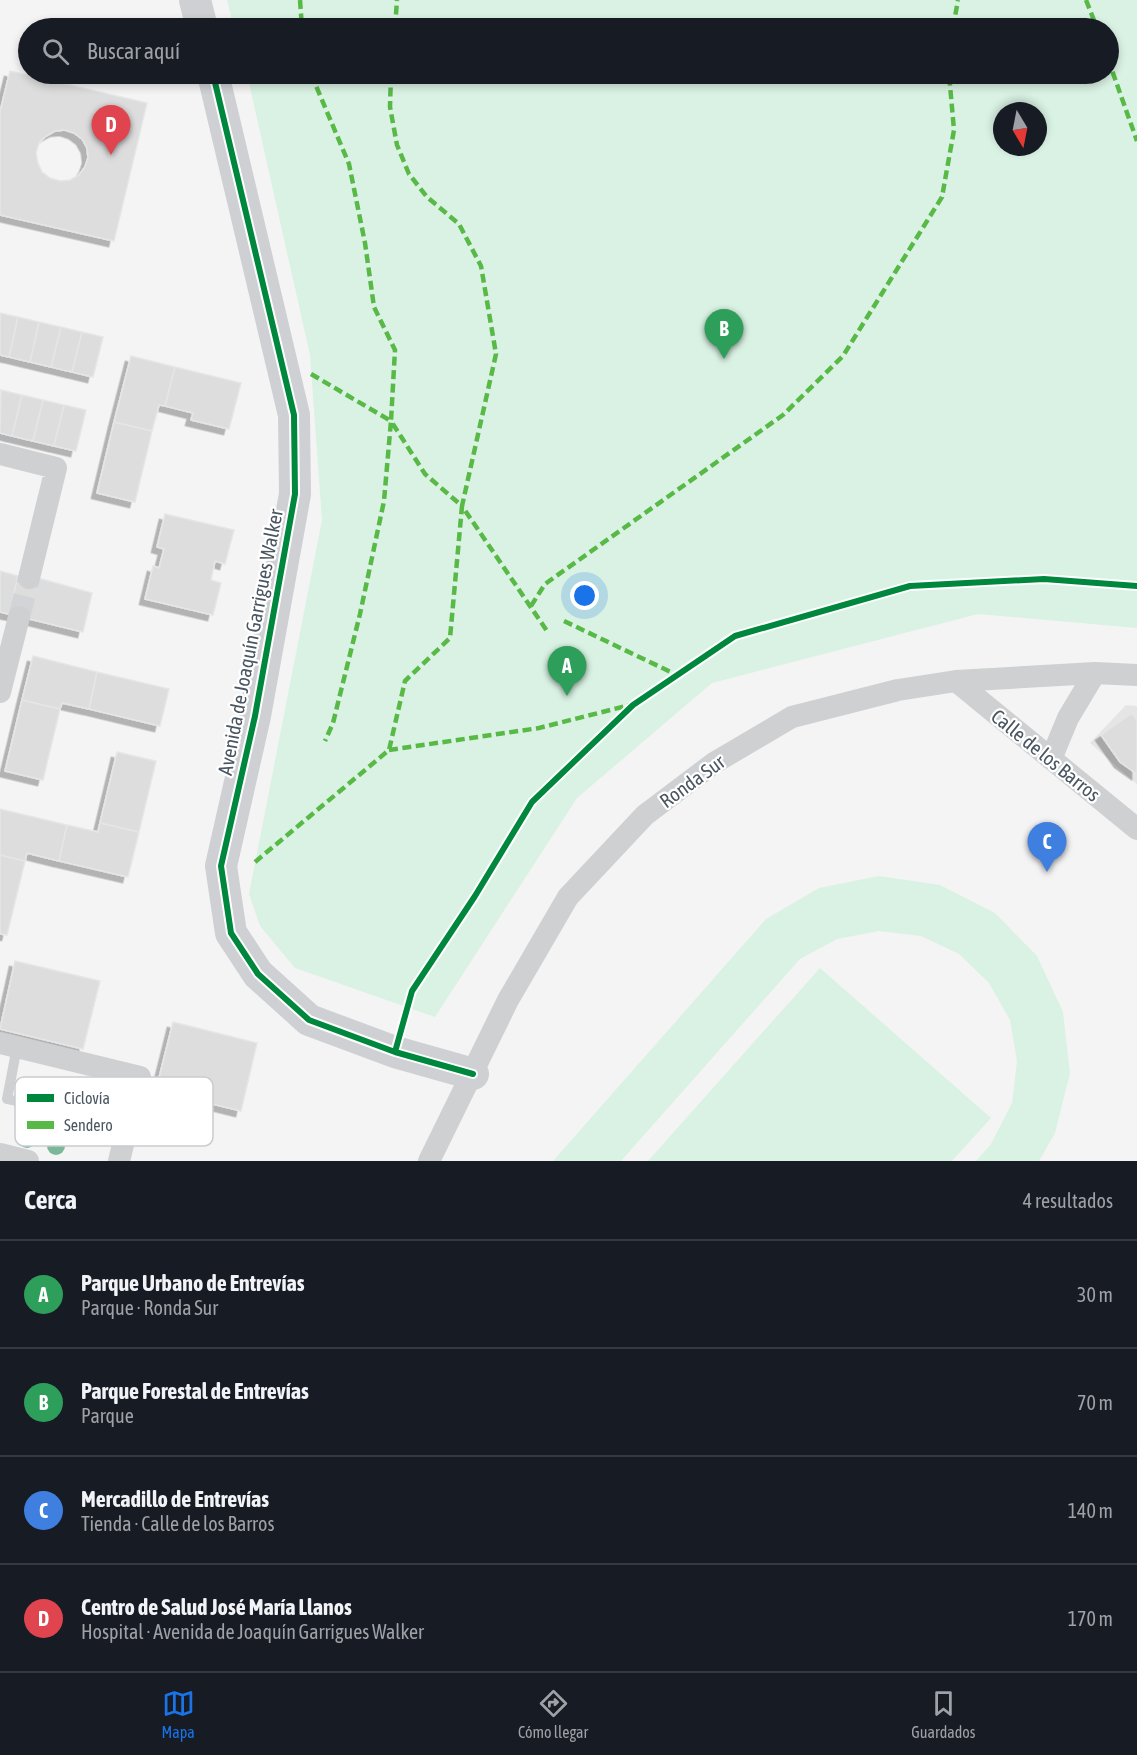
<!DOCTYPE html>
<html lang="es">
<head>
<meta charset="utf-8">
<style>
  body { margin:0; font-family:"Asap Condensed",sans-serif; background:#242831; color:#f1f3f6 }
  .compass { position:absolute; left:993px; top:102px; width:54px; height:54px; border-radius:50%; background:#171b24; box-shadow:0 3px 9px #0003; rotate:170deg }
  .you { position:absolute; left:585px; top:596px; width:21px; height:21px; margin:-15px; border:4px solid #fff; border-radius:50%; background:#1a73e8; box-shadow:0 0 0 9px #1a73e833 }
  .badge { display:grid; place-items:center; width:39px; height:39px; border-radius:50%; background:#1a73e8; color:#fff; font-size:20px; font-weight:700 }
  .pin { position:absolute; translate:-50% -50px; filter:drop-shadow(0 2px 3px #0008) }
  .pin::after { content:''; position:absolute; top:32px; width:21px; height:18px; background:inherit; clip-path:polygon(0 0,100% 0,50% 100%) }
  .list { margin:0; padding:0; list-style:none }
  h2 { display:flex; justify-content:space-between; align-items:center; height:78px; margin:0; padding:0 24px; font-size:26px }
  h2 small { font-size:20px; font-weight:400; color:#9ea1a6 }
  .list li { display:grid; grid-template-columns:39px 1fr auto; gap:18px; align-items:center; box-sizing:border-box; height:108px; padding:0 24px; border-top:2px solid #363941 }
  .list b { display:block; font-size:22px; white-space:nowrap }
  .list p { margin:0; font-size:20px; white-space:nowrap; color:#9ea1a6 }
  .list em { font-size:20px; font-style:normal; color:#9ea1a6 }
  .icon { flex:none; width:33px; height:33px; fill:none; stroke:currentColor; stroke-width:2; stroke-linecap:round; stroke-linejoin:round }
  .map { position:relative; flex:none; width:1137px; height:1161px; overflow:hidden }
  .search { position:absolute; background:#171b24; box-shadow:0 3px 9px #0003; left:18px; right:18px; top:18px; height:66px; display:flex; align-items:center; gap:15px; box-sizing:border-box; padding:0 21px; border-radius:33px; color:#9ea1a6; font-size:22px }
  .sheet { height:510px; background:#171b24 }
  nav { display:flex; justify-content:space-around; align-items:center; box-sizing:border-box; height:84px; border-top:2px solid #363941; background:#171b24; font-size:16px; color:#9ea1a6 }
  nav a { display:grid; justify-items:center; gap:3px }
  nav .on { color:#1a73e8 }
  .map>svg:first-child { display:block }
  .education { fill:#e6e5e6 }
  .green { fill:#d9f2e3; fill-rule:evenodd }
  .building { fill:#ddddde; stroke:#e5e6e7; stroke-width:1.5; fill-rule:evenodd; filter:url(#shadow) }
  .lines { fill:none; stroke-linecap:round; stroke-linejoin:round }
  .street-tunnel { stroke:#d2d4d7; stroke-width:22; stroke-dasharray:22 11; stroke-linecap:butt }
  .lane { stroke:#ced0d2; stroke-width:10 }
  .street { stroke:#ced0d2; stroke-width:22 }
  .secondary { stroke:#ced0d4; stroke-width:32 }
  .quiet { stroke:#58b947; stroke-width:4.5; stroke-dasharray:9 4.5; stroke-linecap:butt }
  .cycleway-casing { stroke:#fff; stroke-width:10 }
  .cycleway { stroke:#00873e; stroke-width:6 }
  .tree { fill:#7ab899 }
  .labels { text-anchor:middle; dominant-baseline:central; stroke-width:4.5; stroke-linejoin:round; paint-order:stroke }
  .street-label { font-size:20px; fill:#4a5661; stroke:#fff }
  .key { fill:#fff; stroke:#c9ccd0; stroke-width:1.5 }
  .key-label { font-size:16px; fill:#4a5661 }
</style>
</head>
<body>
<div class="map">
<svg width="1137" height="1161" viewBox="0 0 1137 1161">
  <defs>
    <filter id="shadow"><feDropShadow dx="-5.5" dy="5.5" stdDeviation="0" flood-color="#0004"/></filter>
  </defs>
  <rect width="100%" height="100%" fill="#f4f4f4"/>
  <path class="education" d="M1126,705l11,1v78l-47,-41z"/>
  <path class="green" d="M227,0h910v628l-159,-14 -266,69 -135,115 -142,219 -140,-49 -35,-42 -11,-32 73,-374 -12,-165 -63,-281h861v-46h-874zM1002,111h36v36h-36z
    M879,876l61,9 55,28 42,43 26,56 7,61 -15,60 -16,28h-63l15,-17 21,-41 5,-42 -7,-41 -21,-37 -30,-29 -38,-18 -42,-5 -42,8 -37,20 -179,202h-68l213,-242 53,-31z
    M820,968l171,150 -39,43h-304z"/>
  <path class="building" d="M10,71l137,32 -33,138 -114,-26v-103zM65,130l9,3 8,6 5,9 1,10 -3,9 -6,8 -9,5 -10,1 -10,-3 -8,-6 -4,-9 -2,-10 3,-10 7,-7 9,-5z
    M0,313l18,4 -9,40 -9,-2z
    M18,317l21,5 -9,40 -21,-5z
    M39,322l22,5 -10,40 -21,-5z
    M61,327l21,5 -10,40 -21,-5z
    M82,332l21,5 -10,40 -21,-5z
    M131,356l44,11 -10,39 -6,-1 -7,26 -38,-9z
    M175,367l66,16 -12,46 -38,-9 2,-7 -28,-7z
    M1,390l21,5 -10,41 -12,-3z
    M22,395l21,5 -10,41 -21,-5z
    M43,400l21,5 -10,41 -21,-5z
    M64,405l22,5 -10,41 -22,-5z
    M114,422l38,9 -17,71 -38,-9z
    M165,514l69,16 -9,34 -10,-3 -4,19 10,3 -8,32 -68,-16 8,-33 6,2 5,-19 -7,-2z
    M0,571l18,5 -9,38 -9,-2z
    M18,576l19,4 1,-2 54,15 -9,39 -74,-18z
    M33,656l64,16 -8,37 -27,-6 -2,6 -38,-9z
    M97,672l72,17 -9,37 -71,-17z
    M22,700l38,9 -17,71 -38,-9z
    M1132,713l5,7v54l-17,-12 -19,-27z
    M117,752l39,9 -17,71 -39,-9z
    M0,809l67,16 -8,36 -32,-8 -2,8 -25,-6z
    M100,823l39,9 -11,45 -69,-16 8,-36 31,7z
    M0,855l25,6 -18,74 -7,-1z
    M15,961l85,20 -17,68 -83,-20z
    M173,1022l84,21 -16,68 -85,-21z"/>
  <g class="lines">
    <path class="street-tunnel" d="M19,617l10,-39"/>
    <path class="lane" d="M17,1047l-10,52 120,28"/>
    <path class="street" d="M0,454l56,14 -27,110
      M956,681l181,148
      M0,692l19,-75
      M1051,759l17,-41 27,-45
      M0,1043l140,34 -21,84
      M0,1154l28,7
      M429,1161l79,-161 60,-103 77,-82 69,-52 78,-46 106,-27 58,-9 139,-8 42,2"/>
    <path class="secondary" d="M195,0l7,28
      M213,74l81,341 1,79 -40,222 -34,150 10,67 27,41 51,46 86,32 78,22"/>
    <path class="quiet" d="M300,0l2,28
      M1086,0l11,28
      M395,28l2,-28
      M953,28l5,-28
      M1108,59l29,82
      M391,74l-1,33 7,38 12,29 18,23 32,27 22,42 15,88 -34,152 85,125
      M311,374l80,47 -7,80 -24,113 -27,109 -8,18
      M531,606l14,-22 238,-169 60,-59 99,-159 12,-67 -5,-56
      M564,621l113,54
      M389,750l150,-22 91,-23
      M255,862l134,-112 16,-69 45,-43 12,-132 -37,-32 -34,-53 4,-71 -21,-43 -9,-64 -16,-79 -38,-90"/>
    <g class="cycleway-casing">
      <path id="cycleway" d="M213,74l81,341 1,79 -40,222 -34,150 10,67 27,41 51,46 86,32 78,22
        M395,1052l17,-61 63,-95 57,-94 101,-97 102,-69 175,-50 134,-7 93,7"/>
    </g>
    <use href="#cycleway" class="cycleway"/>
  </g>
  <g class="tree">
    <circle cx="27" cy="1139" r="9"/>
    <circle cx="56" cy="1146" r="9"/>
  </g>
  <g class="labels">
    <g class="street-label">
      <text transform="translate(250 642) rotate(-79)">Avenida de Joaquín Garrigues Walker</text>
      <text transform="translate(1046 755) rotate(39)">Calle de los Barros</text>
      <text transform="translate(692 781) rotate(-36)">Ronda Sur</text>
    </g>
  </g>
  <rect x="15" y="1077" width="198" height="69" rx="9" class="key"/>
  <rect x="27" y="1094" width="27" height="8" fill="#00873e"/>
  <rect x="27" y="1121" width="27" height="8" fill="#58b947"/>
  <g class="key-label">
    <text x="64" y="1104">Ciclovía</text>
    <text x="64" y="1131">Sendero</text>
  </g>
</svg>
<svg class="compass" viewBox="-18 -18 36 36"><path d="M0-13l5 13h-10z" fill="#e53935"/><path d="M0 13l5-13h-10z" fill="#9ea1a6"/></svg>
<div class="you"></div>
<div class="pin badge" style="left:567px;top:696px;background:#2e9e5b">A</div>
<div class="pin badge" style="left:724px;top:359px;background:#2e9e5b">B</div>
<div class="pin badge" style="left:1047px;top:872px;background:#3f7fe0">C</div>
<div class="pin badge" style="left:111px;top:155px;background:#e0444e">D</div>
<div class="search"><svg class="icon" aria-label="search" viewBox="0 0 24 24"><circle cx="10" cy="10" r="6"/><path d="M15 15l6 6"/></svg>Buscar aquí</div>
</div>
<section class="sheet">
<h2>Cerca<small>4 resultados</small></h2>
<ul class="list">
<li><span class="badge" style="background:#2e9e5b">A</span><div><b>Parque Urbano de Entrevías</b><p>Parque · Ronda Sur</p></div><em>30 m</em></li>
<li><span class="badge" style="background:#2e9e5b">B</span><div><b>Parque Forestal de Entrevías</b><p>Parque</p></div><em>70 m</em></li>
<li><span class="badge" style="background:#3f7fe0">C</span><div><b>Mercadillo de Entrevías</b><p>Tienda · Calle de los Barros</p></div><em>140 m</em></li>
<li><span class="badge" style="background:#e0444e">D</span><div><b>Centro de Salud José María Llanos</b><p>Hospital · Avenida de Joaquín Garrigues Walker</p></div><em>170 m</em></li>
</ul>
</section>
<nav>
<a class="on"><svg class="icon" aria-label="map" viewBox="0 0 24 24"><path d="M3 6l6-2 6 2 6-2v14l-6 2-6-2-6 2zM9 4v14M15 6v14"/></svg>Mapa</a>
<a><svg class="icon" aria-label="directions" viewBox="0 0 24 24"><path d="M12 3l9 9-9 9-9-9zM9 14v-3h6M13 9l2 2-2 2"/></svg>Cómo llegar</a>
<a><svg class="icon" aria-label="saved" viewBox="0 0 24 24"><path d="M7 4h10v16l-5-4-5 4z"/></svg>Guardados</a>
</nav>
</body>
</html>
